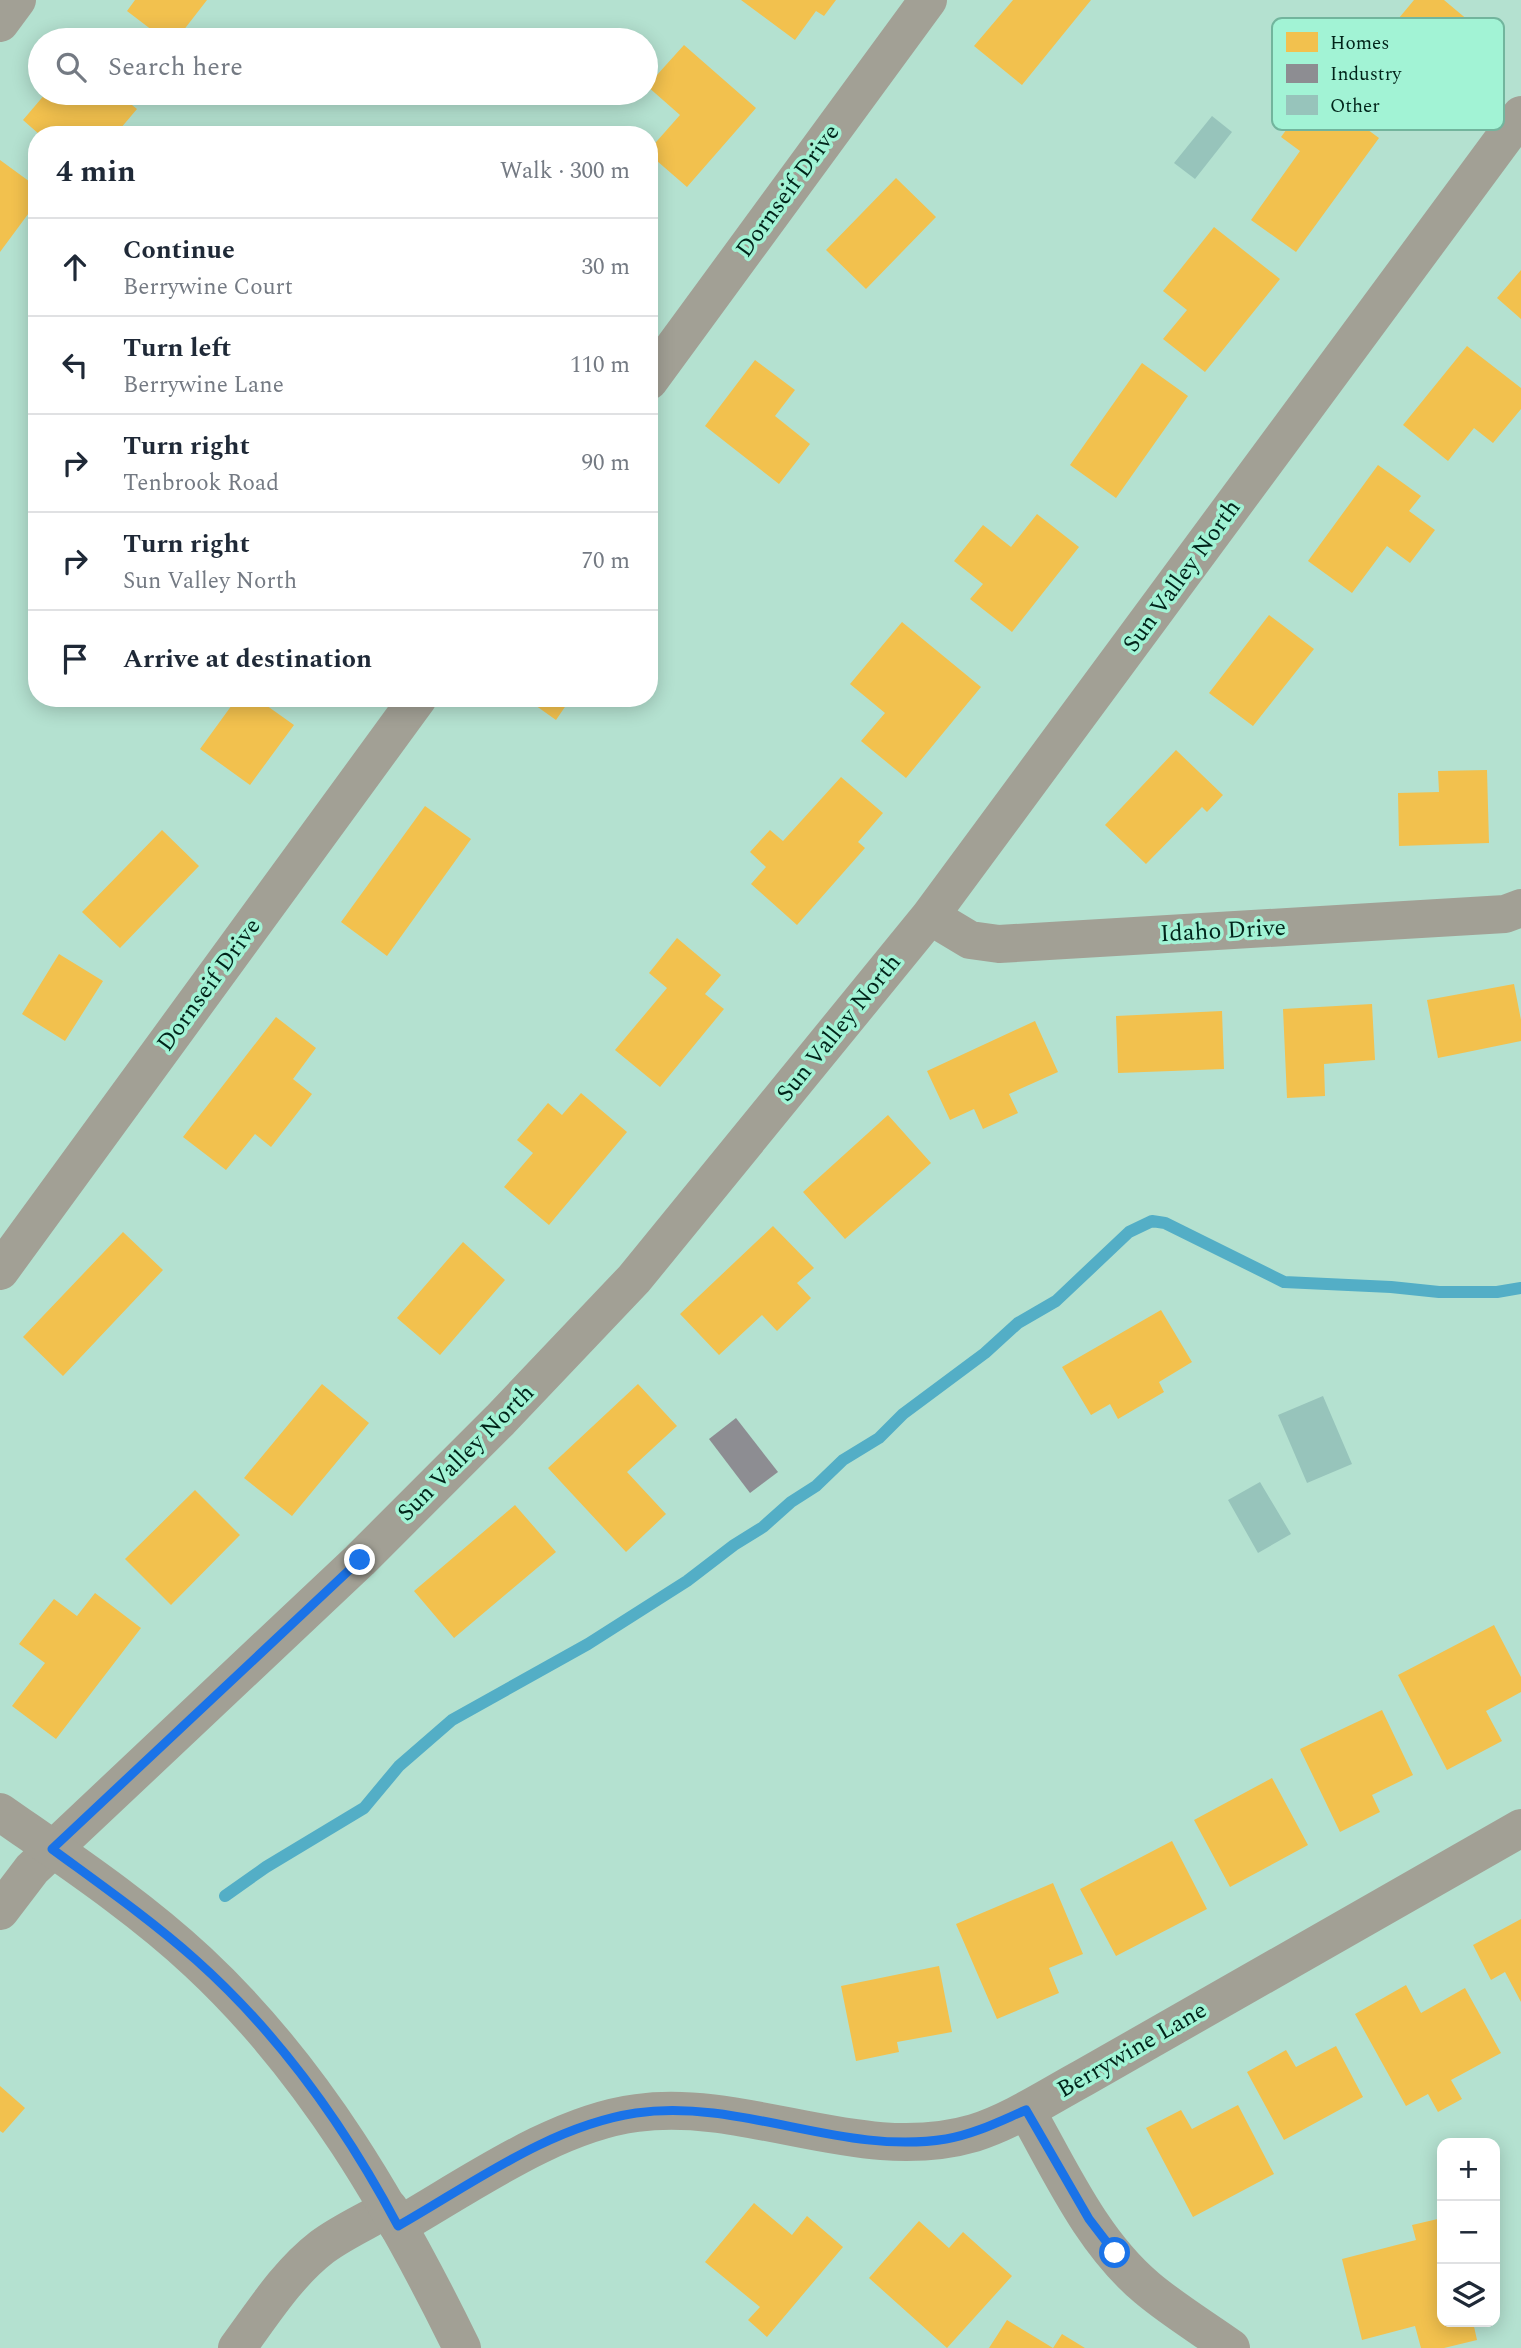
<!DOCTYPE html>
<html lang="en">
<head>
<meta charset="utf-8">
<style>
  body { margin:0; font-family:Spectral,serif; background:#f6f6f7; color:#1f2937 }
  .controls { position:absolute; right:21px; bottom:21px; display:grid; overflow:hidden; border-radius:14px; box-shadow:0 4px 18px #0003 }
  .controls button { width:63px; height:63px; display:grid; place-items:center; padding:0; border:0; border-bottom:2px solid #e0e1e3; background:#fff; color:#1f2937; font:35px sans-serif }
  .stop { position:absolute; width:21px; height:21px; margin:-16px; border:5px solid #1a73e8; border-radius:50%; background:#fff }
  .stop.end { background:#1a73e8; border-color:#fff; box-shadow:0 2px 7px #0008 }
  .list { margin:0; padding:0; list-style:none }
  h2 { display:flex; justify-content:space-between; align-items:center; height:91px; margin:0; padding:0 28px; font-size:30px }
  h2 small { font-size:23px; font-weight:400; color:#747a83 }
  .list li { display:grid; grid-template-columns:46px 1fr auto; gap:21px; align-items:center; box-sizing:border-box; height:98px; padding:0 28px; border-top:2px solid #e0e1e3 }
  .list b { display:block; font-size:26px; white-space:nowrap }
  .list p { margin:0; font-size:23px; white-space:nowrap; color:#747a83 }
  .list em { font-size:23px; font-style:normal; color:#747a83 }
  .icon { flex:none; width:38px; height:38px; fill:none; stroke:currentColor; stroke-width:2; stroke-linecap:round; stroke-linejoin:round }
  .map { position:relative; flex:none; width:1521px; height:2348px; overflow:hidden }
  .search { position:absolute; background:#fff; box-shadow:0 4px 18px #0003; left:28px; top:28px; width:630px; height:77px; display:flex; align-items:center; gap:18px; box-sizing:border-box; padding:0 24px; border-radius:38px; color:#747a83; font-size:26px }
  .panel { position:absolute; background:#fff; box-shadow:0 4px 18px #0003; left:28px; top:126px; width:630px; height:581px; border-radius:28px }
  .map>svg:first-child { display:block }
  .homes { fill:#f2c14e }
  .industry { fill:#8d8d92 }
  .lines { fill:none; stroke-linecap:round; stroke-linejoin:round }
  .stream { stroke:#53aec6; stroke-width:12 }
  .building { fill:#97c4bb }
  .minor { stroke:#a2a095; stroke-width:38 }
  .tertiary { stroke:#a2a095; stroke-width:38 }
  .route { stroke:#1a73e8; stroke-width:9 }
  .labels { text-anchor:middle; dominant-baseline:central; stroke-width:7; stroke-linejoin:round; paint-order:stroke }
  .street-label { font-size:24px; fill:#01241a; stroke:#a2f3d5 }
  .key { fill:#a2f3d5; stroke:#72b59d; stroke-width:2 }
  .key-label { font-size:19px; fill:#01241a }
</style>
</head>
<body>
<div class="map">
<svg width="1521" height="2348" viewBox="0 0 1521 2348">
  <rect width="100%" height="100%" fill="#b4e1d0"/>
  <path class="homes" d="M135,0h72l-31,40h-11l-38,-29z
    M741,0h95l-12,16 -8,-5 -21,29z
    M1013,0h78l-69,85 -48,-39z
    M1414,0h30l25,21 -68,80 -42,-35z
    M684,45l72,63 -69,79 -38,-33v-4l31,-35 -33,-29z
    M1315,91l64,47 -83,114 -45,-32 49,-69 -19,-14z
    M46,93h71l20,16 -22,26h-14l-8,-8 -7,8h-46l-17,-15z
    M0,160l37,27v15l-37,50z
    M896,178l40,39 -70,72 -40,-39z
    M1214,227l66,52 -75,93 -42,-33 24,-29 -24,-19z
    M1521,270v49l-24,-21z
    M1467,346l54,42v21l-28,34 -19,-15 -26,33 -45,-36z
    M755,360l40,30 -20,26 35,28 -31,40 -74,-58z
    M1142,363l46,33 -72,102 -46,-33z
    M1378,465l43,31 -12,15 26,19 -25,33 -23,-17 -35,47 -44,-32z
    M1037,514l42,33 -67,85 -42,-33 13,-15 -29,-23 29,-36 28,22z
    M1269,615l45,34 -61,77 -44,-33z
    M902,622l79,65 -75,91 -45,-37 24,-28 -35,-29z
    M237,698h19l38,27 -44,60 -50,-36z
    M525,698h46l-15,22z
    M1176,750l47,45 -16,17 -5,-5 -56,57 -41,-39z
    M1487,770l2,73 -90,3 -1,-53 41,-1 -1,-21z
    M841,777l42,36 -25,29 7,6 -68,77 -46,-41 15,-17 -16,-15 20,-22 13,11z
    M425,806l46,33 -84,117 -46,-34z
    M162,830l37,36 -79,82 -38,-36z
    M677,938l44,37 -16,19 19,15 -64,78 -45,-37 52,-62 -18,-15z
    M59,954l44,27 -38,60 -43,-27z
    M1514,984l7,36v21l-83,17 -11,-58z
    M1372,1004l3,56 -51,4 1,32 -38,2 -4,-89z
    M1222,1011l2,58 -106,4 -2,-57z
    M276,1017l40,31 -23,31 19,15 -41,53 -16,-13 -29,36 -43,-33z
    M1035,1021l23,51 -49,22 9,19 -35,16 -9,-20 -24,11 -23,-49z
    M581,1093l46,39 -78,93 -45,-38 29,-34 -16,-13 31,-37 14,12z
    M888,1115l43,48 -86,76 -42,-47z
    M773,1226l41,42 -17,15 14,15 -34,33 -15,-16 -43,40 -39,-41z
    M123,1232l40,38 -100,106 -40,-39z
    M463,1242l42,38 -65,75 -43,-37z
    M1161,1310l31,52 -33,20 5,10 -46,27 -8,-15 -19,11 -29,-48z
    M322,1384l47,39 -77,93 -48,-38z
    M638,1384l39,42 -50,46 39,42 -40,38 -78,-84z
    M195,1490l45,45 -69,70 -46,-46z
    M515,1505l41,47 -102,86 -40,-47z
    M95,1593l46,35 -85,111 -44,-33 33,-43 -26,-19 35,-45 23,17z
    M1494,1625l27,52v15l-35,19 16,30 -55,29 -49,-95z
    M1382,1710l31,65 -41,20 8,17 -40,20 -40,-83z
    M1272,1778l36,67 -78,42 -36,-67z
    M1172,1841l35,68 -91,47 -36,-67z
    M1053,1883l30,71 -34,14 10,25 -62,26 -41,-95z
    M1521,1919v83l-16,-30 -14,8 -18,-35z
    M939,1966l13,66 -55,10 2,10 -43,9 -15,-75z
    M1406,1985l15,28 44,-25 36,65 -50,27 11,19 -24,13 -10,-18 -22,12 -51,-92z
    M1336,2046l27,51 -79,43 -37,-68 39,-22 10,17z
    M0,2086l25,22 -22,25 -3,-2z
    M1238,2105l36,69 -81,43 -47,-89 35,-18 11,19z
    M754,2203l38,32 15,-19 36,31 -76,90 -19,-17 12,-13 -55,-45z
    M1442,2218v104h31l4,18 -33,8h-23l-6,-22 -53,14 -20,-81 74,-19 -4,-15z
    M919,2221l30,27 14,-16 49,44 -65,72 -78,-70z
    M1007,2320l46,28 9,-14 23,14h-96z"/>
  <path class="industry" d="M736,1418l42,54 -28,21 -41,-54z"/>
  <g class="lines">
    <path class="stream" d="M225,1896l41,-29 98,-59 35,-42 53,-46 136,-76 99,-63 47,-36 29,-18 28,-25 25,-16 27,-26 36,-22 24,-24 82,-61 33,-30 38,-22 73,-69 23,-11 13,2 119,59 107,5 48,5h58l24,-4"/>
  </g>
  <path class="building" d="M1212,116l20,16 -37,47 -21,-16z
    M1323,1396l29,68 -45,19 -29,-68z
    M1260,1482l31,52 -33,19 -30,-53z"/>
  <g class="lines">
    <path class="minor" d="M0,23l17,-23
      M649,381l279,-381
      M930,916l40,24 29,4 506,-30 16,-6
      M0,1271l418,-573
      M0,1911l32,-42 328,-309 140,-140 134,-141 296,-363 591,-801
      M1026,2110c34,60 66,132 121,178 26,22 56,40 84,60
      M398,2226c70,-40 158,-103 239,-113 112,-15 225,53 337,20 38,-12 74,-36 109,-55l438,-250
      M237,2348c26,-35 50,-74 85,-101 20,-15 45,-26 67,-39"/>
    <path class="tertiary" d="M0,1812c67,47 138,94 198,150 116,108 195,245 264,386"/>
  </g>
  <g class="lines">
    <path class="route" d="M360,1560l-308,289c49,36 99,71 144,111 83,74 150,168 202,266 74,-42 152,-100 238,-113 105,-15 206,43 310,26 29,-5 54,-18 80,-29l63,109 26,34"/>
  </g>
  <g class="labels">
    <g class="street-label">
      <text transform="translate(788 191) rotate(-54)">Dornseif Drive</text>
      <text transform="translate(1182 576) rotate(-54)">Sun Valley North</text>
      <text transform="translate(1223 931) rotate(-3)">Idaho Drive</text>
      <text transform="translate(209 985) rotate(-54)">Dornseif Drive</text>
      <text transform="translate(839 1028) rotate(-51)">Sun Valley North</text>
      <text transform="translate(466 1453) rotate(-45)">Sun Valley North</text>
      <text transform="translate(1132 2050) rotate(-30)">Berrywine Lane</text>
    </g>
  </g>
  <rect x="1272" y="18" width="232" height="112" rx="10" class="key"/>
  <rect x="1286" y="32" width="32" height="20" fill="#f2c14e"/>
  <rect x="1286" y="64" width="32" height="19" fill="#8d8d92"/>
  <rect x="1286" y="95" width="32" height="20" fill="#97c4bb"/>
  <g class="key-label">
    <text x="1330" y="49">Homes</text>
    <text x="1330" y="80">Industry</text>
    <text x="1330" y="112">Other</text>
  </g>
</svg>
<div class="controls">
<button>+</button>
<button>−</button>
<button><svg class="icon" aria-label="layers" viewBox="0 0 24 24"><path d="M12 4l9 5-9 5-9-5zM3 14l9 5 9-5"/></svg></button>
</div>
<div class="stop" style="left:1115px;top:2253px"></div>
<div class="stop end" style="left:360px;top:1560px"></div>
<div class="search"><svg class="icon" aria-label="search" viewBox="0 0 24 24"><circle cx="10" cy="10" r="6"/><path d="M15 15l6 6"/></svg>Search here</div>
<section class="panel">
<h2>4 min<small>Walk · 300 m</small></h2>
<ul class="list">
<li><svg class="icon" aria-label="ahead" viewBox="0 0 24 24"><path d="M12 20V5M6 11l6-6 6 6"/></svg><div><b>Continue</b><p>Berrywine Court</p></div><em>30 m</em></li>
<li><svg class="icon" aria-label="left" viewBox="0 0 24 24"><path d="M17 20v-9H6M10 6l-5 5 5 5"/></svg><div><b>Turn left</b><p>Berrywine Lane</p></div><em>110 m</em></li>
<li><svg class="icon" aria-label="right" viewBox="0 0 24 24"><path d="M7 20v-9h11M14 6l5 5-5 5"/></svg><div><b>Turn right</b><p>Tenbrook Road</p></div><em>90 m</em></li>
<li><svg class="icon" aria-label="right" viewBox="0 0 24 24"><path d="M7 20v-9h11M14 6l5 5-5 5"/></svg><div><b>Turn right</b><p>Sun Valley North</p></div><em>70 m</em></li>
<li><svg class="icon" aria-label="arrive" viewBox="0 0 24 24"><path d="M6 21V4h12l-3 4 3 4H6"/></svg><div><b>Arrive at destination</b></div></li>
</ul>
</section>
</div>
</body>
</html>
